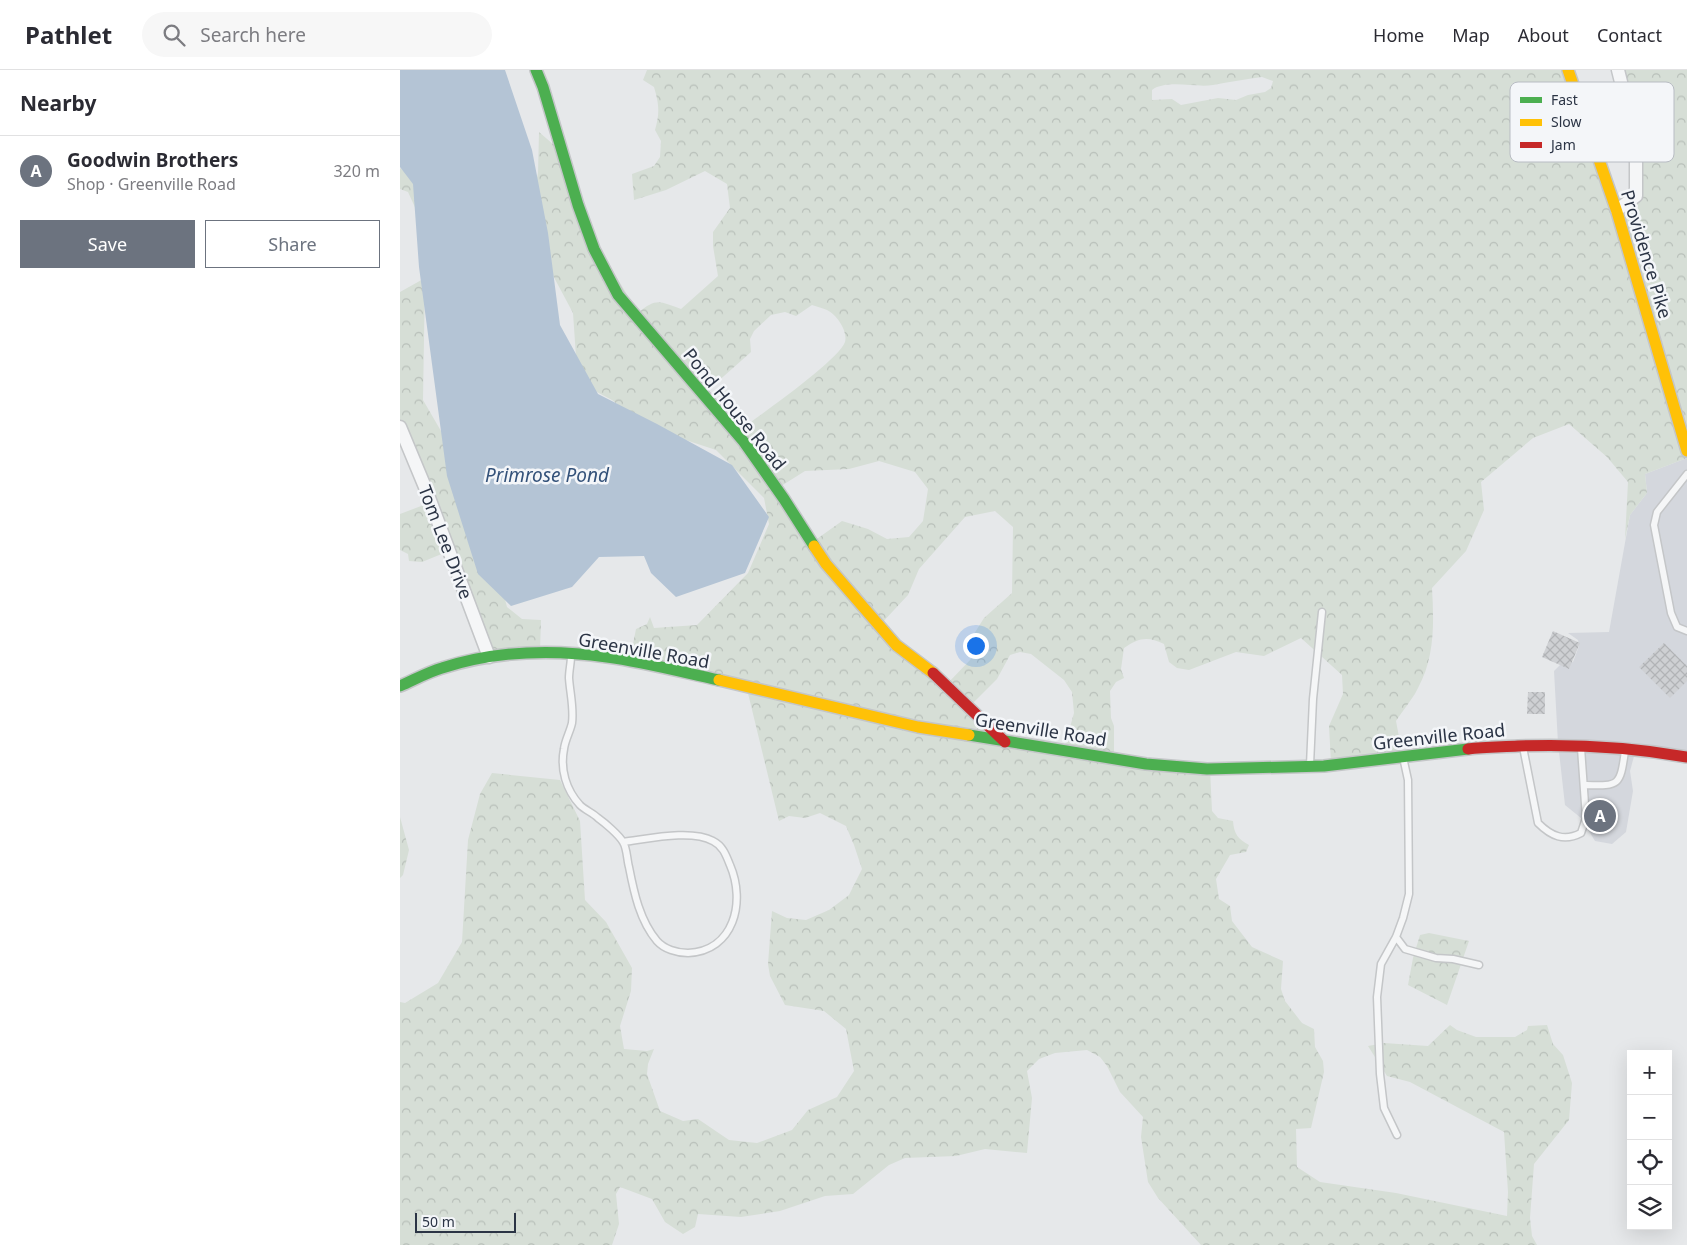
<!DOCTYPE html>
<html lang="en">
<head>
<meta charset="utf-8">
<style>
  body { margin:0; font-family:"Noto Sans",sans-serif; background:#f7f7f7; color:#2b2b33 }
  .controls { position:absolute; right:15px; bottom:15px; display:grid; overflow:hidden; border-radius:0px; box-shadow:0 5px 20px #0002 }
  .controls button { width:45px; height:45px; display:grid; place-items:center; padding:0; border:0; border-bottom:1px solid #e1e1e2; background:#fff; color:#2b2b33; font:25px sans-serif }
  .scale { position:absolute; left:15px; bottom:12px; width:101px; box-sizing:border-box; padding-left:5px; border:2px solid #2b3445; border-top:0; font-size:14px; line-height:18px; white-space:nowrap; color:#2b3445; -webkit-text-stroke:4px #f4f6f9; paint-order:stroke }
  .you { position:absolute; left:575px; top:575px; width:18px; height:18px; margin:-12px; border:4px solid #fff; border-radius:50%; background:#1a73e8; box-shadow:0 0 0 8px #1a73e833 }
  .badge { display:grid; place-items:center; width:32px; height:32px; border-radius:50%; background:#6c737f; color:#fff; font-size:16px; font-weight:700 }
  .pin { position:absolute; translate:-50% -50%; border:2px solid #fff; box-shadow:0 1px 5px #0006 }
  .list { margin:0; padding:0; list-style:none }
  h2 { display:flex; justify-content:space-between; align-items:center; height:65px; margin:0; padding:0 20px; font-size:21px }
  h2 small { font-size:16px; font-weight:400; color:#7c7c81 }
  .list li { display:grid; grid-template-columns:32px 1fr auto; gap:15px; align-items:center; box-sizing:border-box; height:70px; padding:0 20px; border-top:1px solid #e1e1e2 }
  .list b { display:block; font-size:19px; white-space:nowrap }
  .list p { margin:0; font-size:16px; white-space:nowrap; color:#7c7c81 }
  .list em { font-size:16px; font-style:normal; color:#7c7c81 }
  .actions { display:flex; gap:10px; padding:15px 20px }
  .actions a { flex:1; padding:11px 0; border:1px solid #6c737f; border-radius:0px; text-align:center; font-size:18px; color:#6c737f }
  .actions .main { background:#6c737f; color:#fff }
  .icon { flex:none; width:28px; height:28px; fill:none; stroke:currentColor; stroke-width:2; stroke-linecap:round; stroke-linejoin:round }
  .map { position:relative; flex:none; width:1287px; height:1175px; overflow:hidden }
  header { display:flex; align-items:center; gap:30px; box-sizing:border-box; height:70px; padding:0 25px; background:#fff; border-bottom:1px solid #e1e1e2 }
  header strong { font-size:24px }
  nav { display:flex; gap:28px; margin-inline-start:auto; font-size:18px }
  .search { width:350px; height:45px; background:#f7f7f7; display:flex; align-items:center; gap:12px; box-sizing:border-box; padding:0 18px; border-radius:28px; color:#7c7c81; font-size:19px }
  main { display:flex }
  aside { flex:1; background:#fff }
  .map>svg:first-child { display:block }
  .built { fill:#d4d7dd }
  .forest { fill:url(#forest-crowns); fill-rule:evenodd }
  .water { fill:#b4c4d5 }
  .building { fill:url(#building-cross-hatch) }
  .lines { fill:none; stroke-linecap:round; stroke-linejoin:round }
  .lane-casing { stroke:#c4c6c8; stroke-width:9 }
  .street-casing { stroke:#c4c6c8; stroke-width:15 }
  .fast-casing { stroke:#c4c6c8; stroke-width:14 }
  .slow-casing { stroke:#c4c6c8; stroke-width:14 }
  .jam-casing { stroke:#c4c6c8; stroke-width:14 }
  .lane { stroke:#f5f6f7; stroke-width:6 }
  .street { stroke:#f5f6f7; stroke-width:12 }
  .fast { stroke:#4caf50; stroke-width:11 }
  .slow { stroke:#ffc107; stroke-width:11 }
  .jam { stroke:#c62828; stroke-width:11 }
  .labels { text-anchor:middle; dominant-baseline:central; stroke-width:5; stroke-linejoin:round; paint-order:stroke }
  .street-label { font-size:18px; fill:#2b3445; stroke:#f4f6f9 }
  .water-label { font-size:19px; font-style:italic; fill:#34527a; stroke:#f4f6f9 }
  .key { fill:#f4f6f9; stroke:#b8bcc3; stroke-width:1 }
  .key-label { font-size:14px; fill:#2b3445 }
</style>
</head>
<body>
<header>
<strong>Pathlet</strong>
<div class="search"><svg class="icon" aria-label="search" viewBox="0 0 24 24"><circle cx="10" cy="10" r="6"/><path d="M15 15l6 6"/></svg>Search here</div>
<nav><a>Home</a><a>Map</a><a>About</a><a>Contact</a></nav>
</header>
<main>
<aside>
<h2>Nearby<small></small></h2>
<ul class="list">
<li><span class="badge">A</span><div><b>Goodwin Brothers</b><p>Shop · Greenville Road</p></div><em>320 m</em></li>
</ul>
<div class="actions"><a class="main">Save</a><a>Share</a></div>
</aside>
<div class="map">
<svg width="1287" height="1175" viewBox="0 0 1287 1175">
  <defs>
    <pattern id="forest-crowns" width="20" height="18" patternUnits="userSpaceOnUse" patternTransform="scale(1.25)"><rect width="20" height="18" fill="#d6ded6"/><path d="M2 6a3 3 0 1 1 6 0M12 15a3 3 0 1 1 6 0" fill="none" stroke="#b8bfb9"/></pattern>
    <pattern id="building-cross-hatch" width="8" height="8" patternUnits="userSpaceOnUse" patternTransform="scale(1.25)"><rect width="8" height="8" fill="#ced0d3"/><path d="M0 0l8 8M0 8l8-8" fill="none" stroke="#b1b3b6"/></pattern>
  </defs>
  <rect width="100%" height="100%" fill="#e6e8ea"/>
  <path class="built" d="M1287,388v298l-51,-7 -6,22 3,20 -7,41 -14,12 -17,-3 -14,-23 -16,-13 -7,-62 -4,-72 6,-6 13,-3 6,-16 -1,-6 -10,-7 41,-1 21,-117 17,-22 -2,-19z"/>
  <path class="forest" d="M247,0h922l47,135 20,-10 -17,-125h68v388l-42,16 2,19 -17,22 -5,24 3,-57 -21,-25 -38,-33 -36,14 -52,44 3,28 -18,41 -34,37c2,35 3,69 -14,100 -6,12 -15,22 -22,33l6,32 -71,10 -2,-37 14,-32 -1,-19 -41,-37 -37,18 -28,-4 -47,18 -12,-2 -8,-6 -5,-18c-17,-8 -25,-6 -40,4l-3,21 3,9 -8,4 -6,9 1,27 3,8v28l96,15 2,42 6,7 15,3c1,13 5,18 16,24l-3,7 -16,3 -14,24 3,20 11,7 2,15 20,26 31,14 -2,28 4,12 17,22 12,6 1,18 8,14 1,11 -13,56 -15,1 1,38 23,15 76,11 111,23 1,-24 -4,-60 -94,-50 -23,-6 -19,-30 16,-3 44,3 22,-21 7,5 19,7h39l12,-7 1,-4 19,-1 6,19 10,11 9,28 -3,37 -35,44 -4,54 2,18 5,9h-336l-43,-47 -10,-16 -7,-45 2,-20 -23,-25 -13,-26 -7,-9 -13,-7 -32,3 -16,6 -12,12 5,27 -5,55 -42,-4 -29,7 -51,2 -16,7 -36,29 -28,2 -45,15 -39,6 -43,-3 -3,13 -12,7 -18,-12 -13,-23 -32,-12 -4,7 3,30 -7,21h-212v-243l5,1 33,-20 24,-41 6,-102 12,-46 12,-21 68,7 20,41 5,79 21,22 26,46 -1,23 -11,35 4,23 23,2 7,-2 -6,15 -1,10 13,37 23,10 15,-2 31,21 28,3 35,-13 16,-20 29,-13 17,-26 -8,-42 -22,-18 -39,-6 -15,-29 -2,-12 4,-53 15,7 19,2 23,-10 20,-15 13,-26 -8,-24 -8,-19 -26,-13 -15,5 -16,-2 -10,5 -33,-136 -116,-26 6,-30 11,-5 3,-7 4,11 43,-3 51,-52 21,-49 -5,-26 -48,-48 -70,-23 -34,-27 -32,-17 -3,-12 -4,-58 -24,-45 -18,-61 7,-34 1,-41 15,13 31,79 53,89c19,-16 22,-11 43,-4l37,-33 -5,-30v-14l17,-24 -3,-24 -22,-13 -39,19 -32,10 -2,-26 22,-8 6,-9 1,-16 -6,-11c5,-17 4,-26 -1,-43l-11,-7zM862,7l11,4 -2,7 -6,4 -17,3 -12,5 -18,-2 -37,7 -9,-6 -20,1v-10c15,-11 43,-2 61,-5 16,-3 33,-6 49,-8zM412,235c5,2 11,3 15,5 10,5 21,21 18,32 -6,18 -87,75 -107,89l-32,-39 45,-40 -1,-13 4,-8 17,-16 14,-3 11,4zM479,391l36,11 13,17 -5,32 -14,16 -22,2 -19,-10 -26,-8 -28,20 -36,-53 27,-17 44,-2zM595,441l18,16 -1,66 -28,25 -10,16 -3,25 -23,24 -68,-58 28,-30 11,-26 46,-52zM620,582l11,2 33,26 8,12 2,21 -9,32 -65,-8 -28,-33 25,-25 13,-24z
    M0,98l12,9 18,63 -22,-48 -8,-3z
    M25,208l-2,122 18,31 58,146 8,30 15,12 19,1 -1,31 -51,4 -40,-104 -27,11 -13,-1 -1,-7 -8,-4v-36l29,-11 -29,-78v-133z
    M0,747l9,33 -6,25 -3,3z
    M1029,863l40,8 -22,64 -39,-20 5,-27 7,-23z"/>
  <path class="water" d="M0,0h105l27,80 16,83 12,92 38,69 59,30 75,41 37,52 -24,56 -69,24 -25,-24 -7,-17 -45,1 -27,30 -61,19 -33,-32 -31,-98 -28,-209 -6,-83 -13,-17z"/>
  <path class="building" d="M1153,561l27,12 -11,26 -27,-12z
    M1264,573l23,23v15l-17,17 -31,-31z
    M1128,622h17v22h-18z"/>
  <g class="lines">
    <g class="lane-casing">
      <path id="lane" d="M1287,404l-30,38 -3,13 17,88 6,14 10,4
        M171,586c0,7 -2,15 -2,22 1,15 5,30 3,45 -2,9 -7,17 -8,26 -4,20 2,41 16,56 5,5 13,8 18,13 7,5 21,17 25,24 4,6 4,18 6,25 5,26 11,54 28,74 7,8 20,12 31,12 46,-2 58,-51 42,-88 -4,-10 -7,-19 -17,-24 -22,-12 -65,-2 -90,1
        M1123,677l15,76c13,13 26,19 43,10l5,-15 -5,-70
        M910,695l3,-66 9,-87
        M1184,715c35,1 36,2 41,-34
        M996,867l9,12 31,9 17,1 26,6
        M997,1065l-13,-27 -4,-34 -3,-77 4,-33 15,-27 7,-19 6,-24 -1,-114 -5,-23"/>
    </g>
    <g class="street-casing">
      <path id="street" d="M1217,140l19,-14v-34l-9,-56 -9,-36
        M0,357l25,60 64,170"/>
    </g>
    <g class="fast-casing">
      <path id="fast" d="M136,0l7,17 35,118 16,44 24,46 126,147 40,57 30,47
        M0,616c14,-6 28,-14 42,-18 53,-17 110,-19 165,-11 38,5 75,15 112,23
        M569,665l177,29 61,5 117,-3 144,-17"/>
    </g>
    <g class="slow-casing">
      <path id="slow" d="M1168,0l49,142 70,239
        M414,476l12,18 70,81 37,28
        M319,610l199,47 51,8"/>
    </g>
    <g class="jam-casing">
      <path id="jam" d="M533,603l72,69
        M1068,679c16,-2 33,-2 50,-3 57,-2 113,1 169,11"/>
    </g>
    <use href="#lane" class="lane"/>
    <use href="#street" class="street"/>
    <use href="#fast" class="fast"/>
    <use href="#slow" class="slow"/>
    <use href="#jam" class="jam"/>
  </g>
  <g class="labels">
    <g class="street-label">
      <text transform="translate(1247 184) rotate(73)">Providence Pike</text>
      <text transform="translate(335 339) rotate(51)">Pond House Road</text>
      <text transform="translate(46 472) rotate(69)">Tom Lee Drive</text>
      <text transform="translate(244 580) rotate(10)">Greenville Road</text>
      <text transform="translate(641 659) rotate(9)">Greenville Road</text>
      <text transform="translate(1039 666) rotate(-6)">Greenville Road</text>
    </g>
    <g class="water-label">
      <text x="147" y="405">Primrose Pond</text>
    </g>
  </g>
  <rect x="1110" y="12" width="164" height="80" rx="8" class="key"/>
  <rect x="1120" y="27" width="22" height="6" fill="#4caf50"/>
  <rect x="1120" y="49" width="22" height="7" fill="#ffc107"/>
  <rect x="1120" y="72" width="22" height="6" fill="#c62828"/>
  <g class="key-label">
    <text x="1151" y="35">Fast</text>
    <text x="1151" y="57">Slow</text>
    <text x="1151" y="80">Jam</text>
  </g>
</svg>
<div class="controls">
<button>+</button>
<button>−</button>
<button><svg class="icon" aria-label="locate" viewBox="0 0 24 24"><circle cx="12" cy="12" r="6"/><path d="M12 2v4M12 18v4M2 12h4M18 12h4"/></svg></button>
<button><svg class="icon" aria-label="layers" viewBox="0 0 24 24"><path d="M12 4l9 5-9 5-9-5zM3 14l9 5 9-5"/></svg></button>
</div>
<div class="scale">50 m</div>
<div class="you"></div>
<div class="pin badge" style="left:1200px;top:746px">A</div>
</div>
</main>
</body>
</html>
